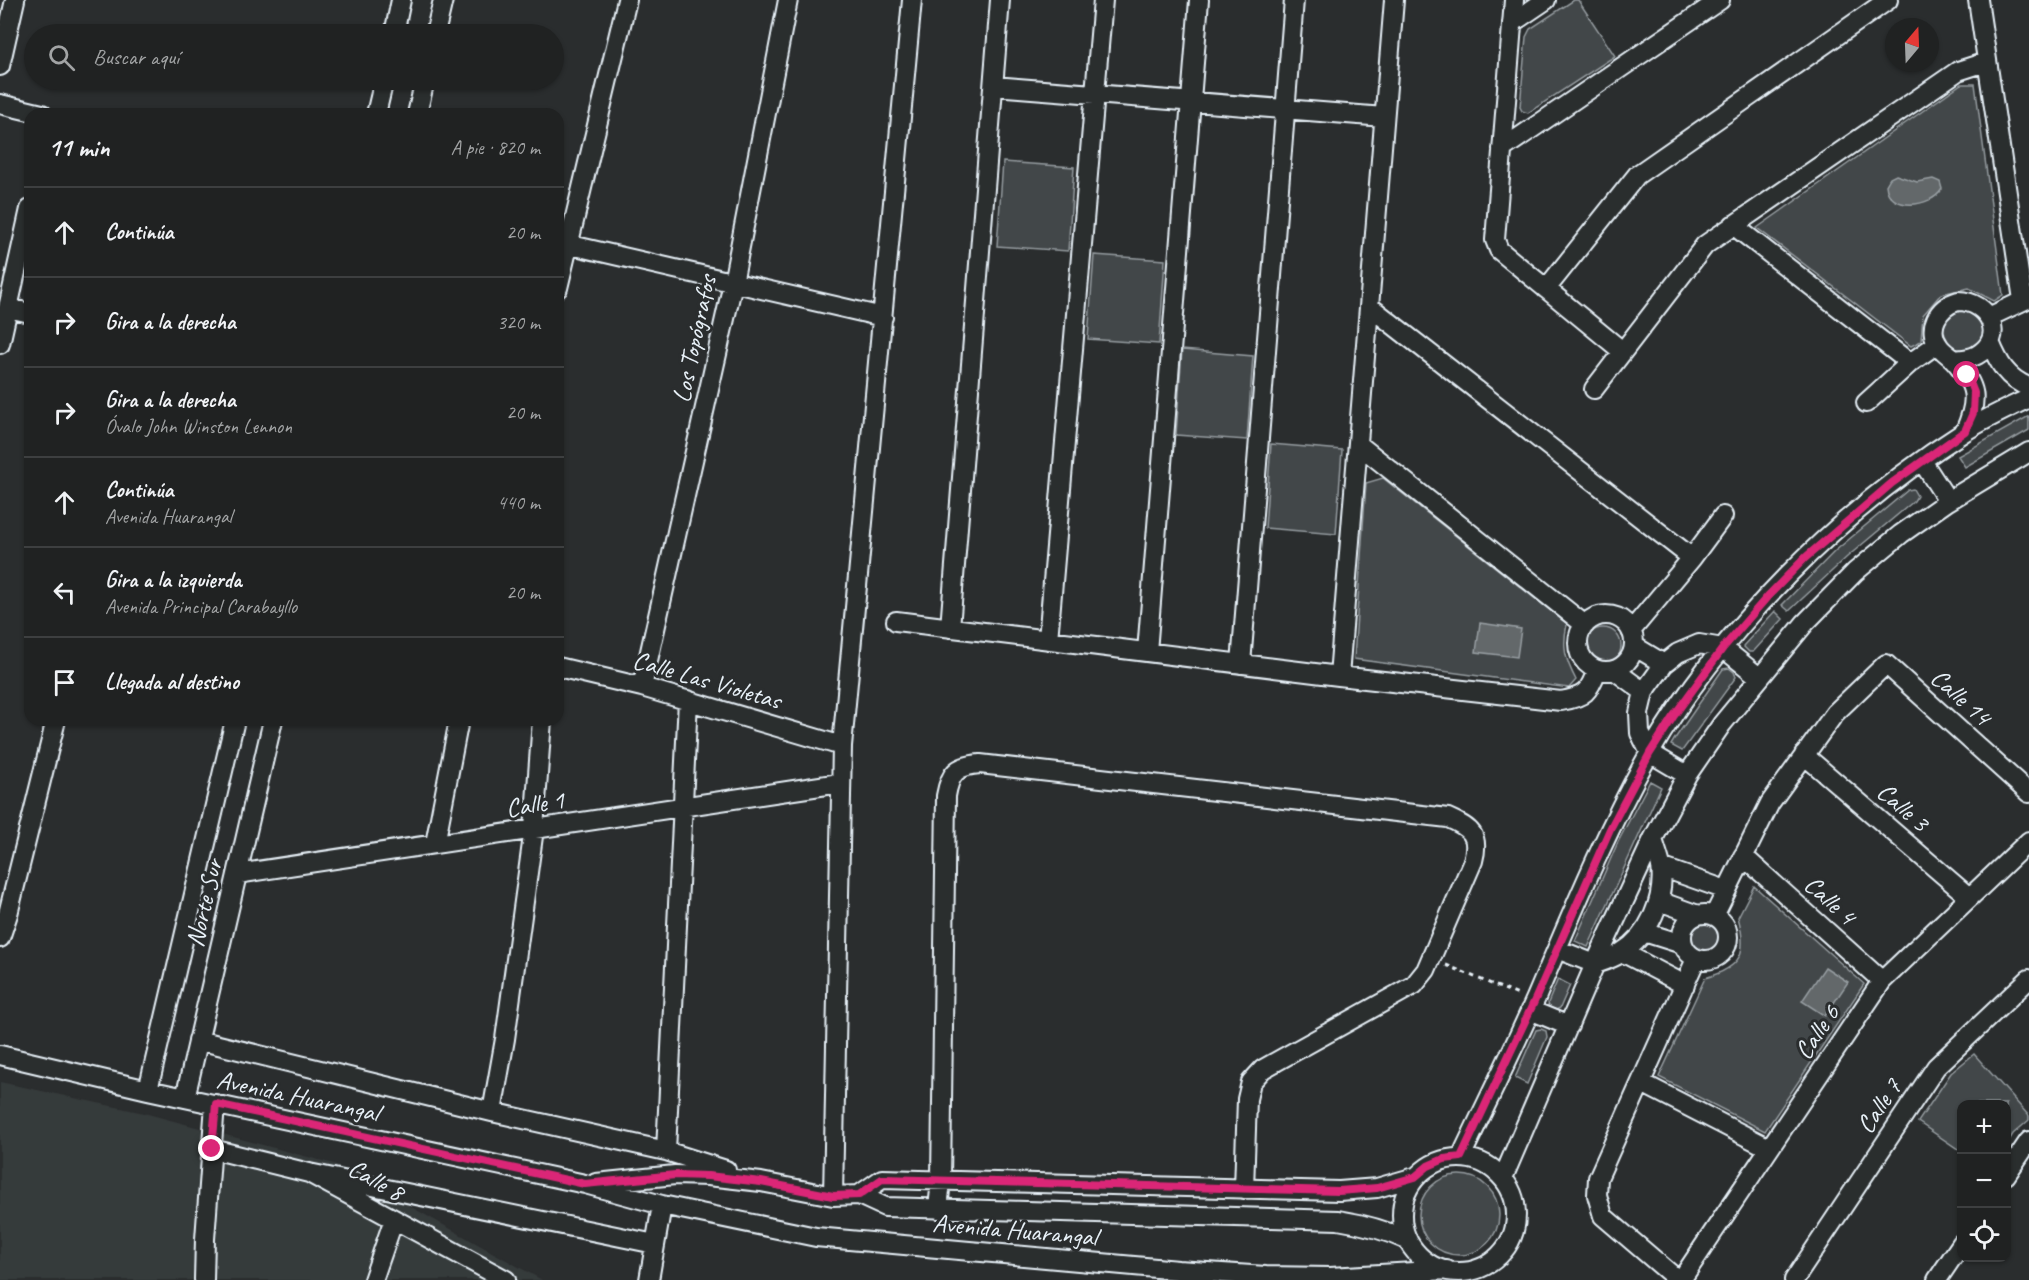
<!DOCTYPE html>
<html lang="es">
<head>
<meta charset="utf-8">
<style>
  body { margin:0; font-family:Caveat,sans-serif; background:#2d2f2f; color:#f1f3f6 }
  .controls { position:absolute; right:18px; bottom:18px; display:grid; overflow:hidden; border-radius:12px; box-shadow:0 2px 4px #0004 }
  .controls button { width:54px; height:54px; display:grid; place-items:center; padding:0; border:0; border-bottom:2px solid #3d3f40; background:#202222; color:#f1f3f6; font:30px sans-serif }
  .compass { position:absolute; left:1885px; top:18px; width:54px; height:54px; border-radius:50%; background:#202222; box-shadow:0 2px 4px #0004; rotate:19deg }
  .stop { position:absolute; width:18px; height:18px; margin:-14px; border:4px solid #db2777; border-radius:50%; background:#fff }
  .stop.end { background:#db2777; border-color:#fff; box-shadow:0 2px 6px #0008 }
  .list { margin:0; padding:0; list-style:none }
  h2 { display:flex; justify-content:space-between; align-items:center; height:78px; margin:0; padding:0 24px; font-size:26px }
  h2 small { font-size:20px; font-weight:400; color:#a2a4a5 }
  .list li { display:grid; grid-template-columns:39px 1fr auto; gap:18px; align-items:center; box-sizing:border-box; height:90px; padding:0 24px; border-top:2px solid #3d3f40 }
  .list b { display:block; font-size:22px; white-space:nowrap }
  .list p { margin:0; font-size:20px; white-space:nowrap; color:#a2a4a5 }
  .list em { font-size:20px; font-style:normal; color:#a2a4a5 }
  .icon { flex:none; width:33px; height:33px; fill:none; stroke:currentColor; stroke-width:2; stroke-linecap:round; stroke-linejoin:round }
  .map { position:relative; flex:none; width:2029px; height:1280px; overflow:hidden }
  .search { position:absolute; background:#202222; box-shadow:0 2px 4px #0004; left:24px; top:24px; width:540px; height:66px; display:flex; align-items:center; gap:15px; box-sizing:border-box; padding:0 21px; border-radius:33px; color:#a2a4a5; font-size:22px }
  .panel { position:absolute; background:#202222; box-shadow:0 2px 4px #0004; left:24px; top:108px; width:540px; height:618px; border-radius:18px }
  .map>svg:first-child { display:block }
  .built { fill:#363a3b }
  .green { fill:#424648; stroke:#959ca0; stroke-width:1.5 }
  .water { fill:#63686b; stroke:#989fa3; stroke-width:1.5 }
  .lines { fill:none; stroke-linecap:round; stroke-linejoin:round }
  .minor-casing { stroke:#e8f1f8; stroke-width:22 }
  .path { stroke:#e8f1f8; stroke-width:3; stroke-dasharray:4.5 4.5; stroke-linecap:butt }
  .minor { stroke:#2a2d2e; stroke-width:18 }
  .route { stroke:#db2777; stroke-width:8 }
  .labels { text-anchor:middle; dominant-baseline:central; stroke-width:6; stroke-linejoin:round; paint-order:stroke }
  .street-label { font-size:26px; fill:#e8f1f8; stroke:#2a2d2e }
</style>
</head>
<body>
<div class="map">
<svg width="2029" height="1280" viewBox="0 0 2029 1280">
  <rect width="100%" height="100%" fill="#2a2d2e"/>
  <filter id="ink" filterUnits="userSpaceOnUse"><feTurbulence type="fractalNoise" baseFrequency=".0167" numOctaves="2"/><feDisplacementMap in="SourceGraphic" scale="12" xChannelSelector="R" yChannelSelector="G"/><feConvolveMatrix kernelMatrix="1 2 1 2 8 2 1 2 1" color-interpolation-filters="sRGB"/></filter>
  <g filter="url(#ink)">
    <path class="built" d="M0,1082l144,31 190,51 208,116h-542z"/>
    <path class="green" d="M1574,0h4l37,56 -87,57 -6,-2 -2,-4 6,-70 4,-8z
      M1961,84h14l28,211 -9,6 -25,-13 -28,6 -18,21 -2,26 -10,5 -154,-118z
      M1003,162l71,5 -6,84 -71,-5z
      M1094,255l71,5 -6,84 -71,-5z
      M1943 330a20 20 0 1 1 40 0a20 20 0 1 1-40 0Z
      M1182,350l71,6 -6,84 -71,-5z
      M2029,416v14l-64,37 -7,-11z
      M1271,444l71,6 -6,84 -71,-6z
      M1383,478l184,146c-5,23 -2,35 9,56l-7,8 -215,-29 12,-176z
      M1913,489l4,7 -3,5 -67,56 -58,54 -7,-6 53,-54 73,-61z
      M1775,611l8,8 -30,33h-4l-6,-6z
      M1585 646a18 18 0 1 1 36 0a18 18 0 1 1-36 0Z
      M1729,668l5,4 2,5 -54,74 -11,-6 3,-5 49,-71z
      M1650,781l11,6 -73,160 -13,-6 43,-99z
      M1754,886l110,98 -99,147 -106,-54 46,-99c37,-11 43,-25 33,-61z
      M1688 938a18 18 0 1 1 36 0a18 18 0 1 1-36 0Z
      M1558,979l12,6 -10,23 -4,2 -7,-3 -1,-4z
      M1541,1029l5,2 1,6 -20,47 -12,-6 21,-48z
      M1974,1054l55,62v4l-16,14 -6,10 -1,-40h-44l-1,47 -43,-29 33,-49z
      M1419 1215a40 40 0 1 1 80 0a40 40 0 1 1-80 0Z"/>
    <path class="water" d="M1896,175l21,7 16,-3 7,3 2,7c-11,19 -54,23 -56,-4l4,-7z
      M1480,623l41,6 -4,28 -41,-5z
      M1825,967l23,15 -23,34 -23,-15z"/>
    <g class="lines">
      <g class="minor-casing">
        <path id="minor" d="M1514,0l-19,240 4,10 123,101
          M1978,0l45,300
          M1512,23l34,-23
          M394,34l7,-34
          M435,34l8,-34
          M0,66l15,-66
          M994,86l390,31
          M0,104l42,10
          M376,114l8,-34
          M417,114l8,-34
          M1502,149l218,-149
          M1733,225l177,138
          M558,242l325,75
          M558,288l69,-288
          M1546,289l91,-114 251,-175
          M1958,301c32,0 49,37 19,54 -7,4 -16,4 -23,5 -5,-5 -11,-8 -15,-14 -13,-18 -1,-39 19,-45z
          M1369,306l323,252
          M8,308l22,5
          M1989,317l40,-19
          M1990,342c8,20 17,37 39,45
          M0,344l30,-135
          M1954,360c23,26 25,39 11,71
          M1594,389l111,-144 253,-174 28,-9
          M1866,403l44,-40 27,-19
          M1358,444l227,181
          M1922,461l26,40
          M1578 643a28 28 0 1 1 56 0a28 28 0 1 1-56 0Z
          M896,621l443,55 222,25c24,-4 28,-9 36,-31
          M950,628l50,-628
          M1631,631l61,-73 31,-42
          M1048,640l55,-640
          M1634,646l30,18
          M1147,652l52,-652
          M1241,664l53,-664
          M558,667l84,20 200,59
          M1614,670l30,22
          M1339,676l55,-676
          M642,687l91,-404 55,-283
          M1804,755l165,142
          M1687,775l-37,-22 -10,-20 -1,-20 5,-21 20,-28 14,-11 21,-9 24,4 36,29
          M435,844l24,-124
          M1743,856l139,125
          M1661,867l65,23
          M237,874l603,-91
          M1659,901l39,14
          M1682 937a23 23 0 1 1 46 0a23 23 0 1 1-46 0Z
          M1714,916l56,-113 65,-90 51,-49 143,129
          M1644,932l38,12
          M0,938l8,-24 48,-194
          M1557,949l38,15c9,-3 19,-6 26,-11 29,-18 44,-54 40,-87 -2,-9 -6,-19 -8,-27
          M1622,952l63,33
          M1530,1010l39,16
          M198,1040l294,72 174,39 60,19
          M0,1055l148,35 437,94 77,21 154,32 362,33 88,6 64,1 117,-7
          M1642,1083l127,65
          M148,1090l87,-370
          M185,1098l88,-378
          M492,1112l13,-73 29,-210 8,-109
          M212,1149l97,24 197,107
          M666,1151l22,-451
          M1461,1157c25,-53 51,-105 75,-159 35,-82 69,-166 113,-244 73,-126 192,-244 315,-322 20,-13 43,-23 65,-34
          M1402 1215a57 57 0 1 1 114 0a57 57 0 1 1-114 0Z
          M309,1173l346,71
          M2006,1175l23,-34
          M1503,1178l92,-214 58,-125 34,-64 35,-51 83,-101 50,-51 46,-38 47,-33 81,-49
          M596,1183l79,-8 33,1 53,6 72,14 26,-1 26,12 453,13c25,4 47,10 69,20
          M859,1195l23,-16 457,12 38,-3 38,-11
          M833,1196l9,-450 70,-746
          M938,1209l3,-29 5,-384c4,-23 10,-30 34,-32l468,54c23,10 32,17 25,43l-47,109 -12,15 -151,84 -12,13 -4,17 -3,90
          M204,1280l1,-41 10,-135
          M373,1280l21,-61
          M649,1280l13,-75
          M1678,1280l-75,-64 -6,-21 1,-17 98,-219
          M1681,1280l201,-299 147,-140
          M1794,1280l142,-213 93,-88
          M1937,1280l25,-37"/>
      </g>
      <path class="path" d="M1446,965l72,30"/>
      <use href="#minor" class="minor"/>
    </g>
  </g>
  <g class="lines" filter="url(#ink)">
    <path class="route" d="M212,1149l4,-45 369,80 90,-9 33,1 53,6 72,14 26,-1 23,-16 457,12 38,-3 38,-11 13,-11 16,-7 17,-2 73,-155 76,-173 40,-76 23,-36 50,-69 45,-52 37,-38 87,-75 73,-52 8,-18 1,-20 -7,-18"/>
  </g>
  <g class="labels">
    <g class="street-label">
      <text transform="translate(694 339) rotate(-78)">Los Topógrafos</text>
      <text transform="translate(707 680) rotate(16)">Calle Las Violetas</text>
      <text transform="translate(1961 697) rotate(42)">Calle 14</text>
      <text transform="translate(535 804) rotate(-9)">Calle 1</text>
      <text transform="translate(1903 807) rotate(41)">Calle 3</text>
      <text transform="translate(1830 900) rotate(42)">Calle 4</text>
      <text transform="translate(204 903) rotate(-77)">Norte Sur</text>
      <text transform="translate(1817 1032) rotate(-56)">Calle 6</text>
      <text transform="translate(298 1096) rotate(12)">Avenida Huarangal</text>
      <text transform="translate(1879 1106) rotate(-56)">Calle 7</text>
      <text transform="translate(376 1180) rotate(29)">Calle 8</text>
      <text transform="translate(1015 1230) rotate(5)">Avenida Huarangal</text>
    </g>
  </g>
</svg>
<div class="controls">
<button>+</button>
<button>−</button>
<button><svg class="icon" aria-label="locate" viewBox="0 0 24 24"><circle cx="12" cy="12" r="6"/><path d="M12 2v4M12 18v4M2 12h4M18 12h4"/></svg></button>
</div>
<svg class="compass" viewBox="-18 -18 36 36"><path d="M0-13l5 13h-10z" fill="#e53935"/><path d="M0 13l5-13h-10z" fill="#a2a4a5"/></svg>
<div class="stop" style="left:1967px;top:375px"></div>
<div class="stop end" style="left:212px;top:1149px"></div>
<div class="search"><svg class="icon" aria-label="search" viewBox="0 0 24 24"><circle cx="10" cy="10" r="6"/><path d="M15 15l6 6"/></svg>Buscar aquí</div>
<section class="panel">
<h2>11 min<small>A pie · 820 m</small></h2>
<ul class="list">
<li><svg class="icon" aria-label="ahead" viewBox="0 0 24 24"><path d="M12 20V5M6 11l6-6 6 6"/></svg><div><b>Continúa</b></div><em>20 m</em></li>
<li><svg class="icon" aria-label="right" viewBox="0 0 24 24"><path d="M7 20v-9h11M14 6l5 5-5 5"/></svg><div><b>Gira a la derecha</b></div><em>320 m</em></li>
<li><svg class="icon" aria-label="right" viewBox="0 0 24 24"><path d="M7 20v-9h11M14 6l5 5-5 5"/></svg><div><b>Gira a la derecha</b><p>Óvalo John Winston Lennon</p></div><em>20 m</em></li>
<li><svg class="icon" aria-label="ahead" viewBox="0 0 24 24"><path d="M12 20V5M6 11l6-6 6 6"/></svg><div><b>Continúa</b><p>Avenida Huarangal</p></div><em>440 m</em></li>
<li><svg class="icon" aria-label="left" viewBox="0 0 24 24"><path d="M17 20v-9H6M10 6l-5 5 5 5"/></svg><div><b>Gira a la izquierda</b><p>Avenida Principal Carabayllo</p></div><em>20 m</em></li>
<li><svg class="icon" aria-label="arrive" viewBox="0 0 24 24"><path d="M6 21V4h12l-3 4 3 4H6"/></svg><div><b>Llegada al destino</b></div></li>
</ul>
</section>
</div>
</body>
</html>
